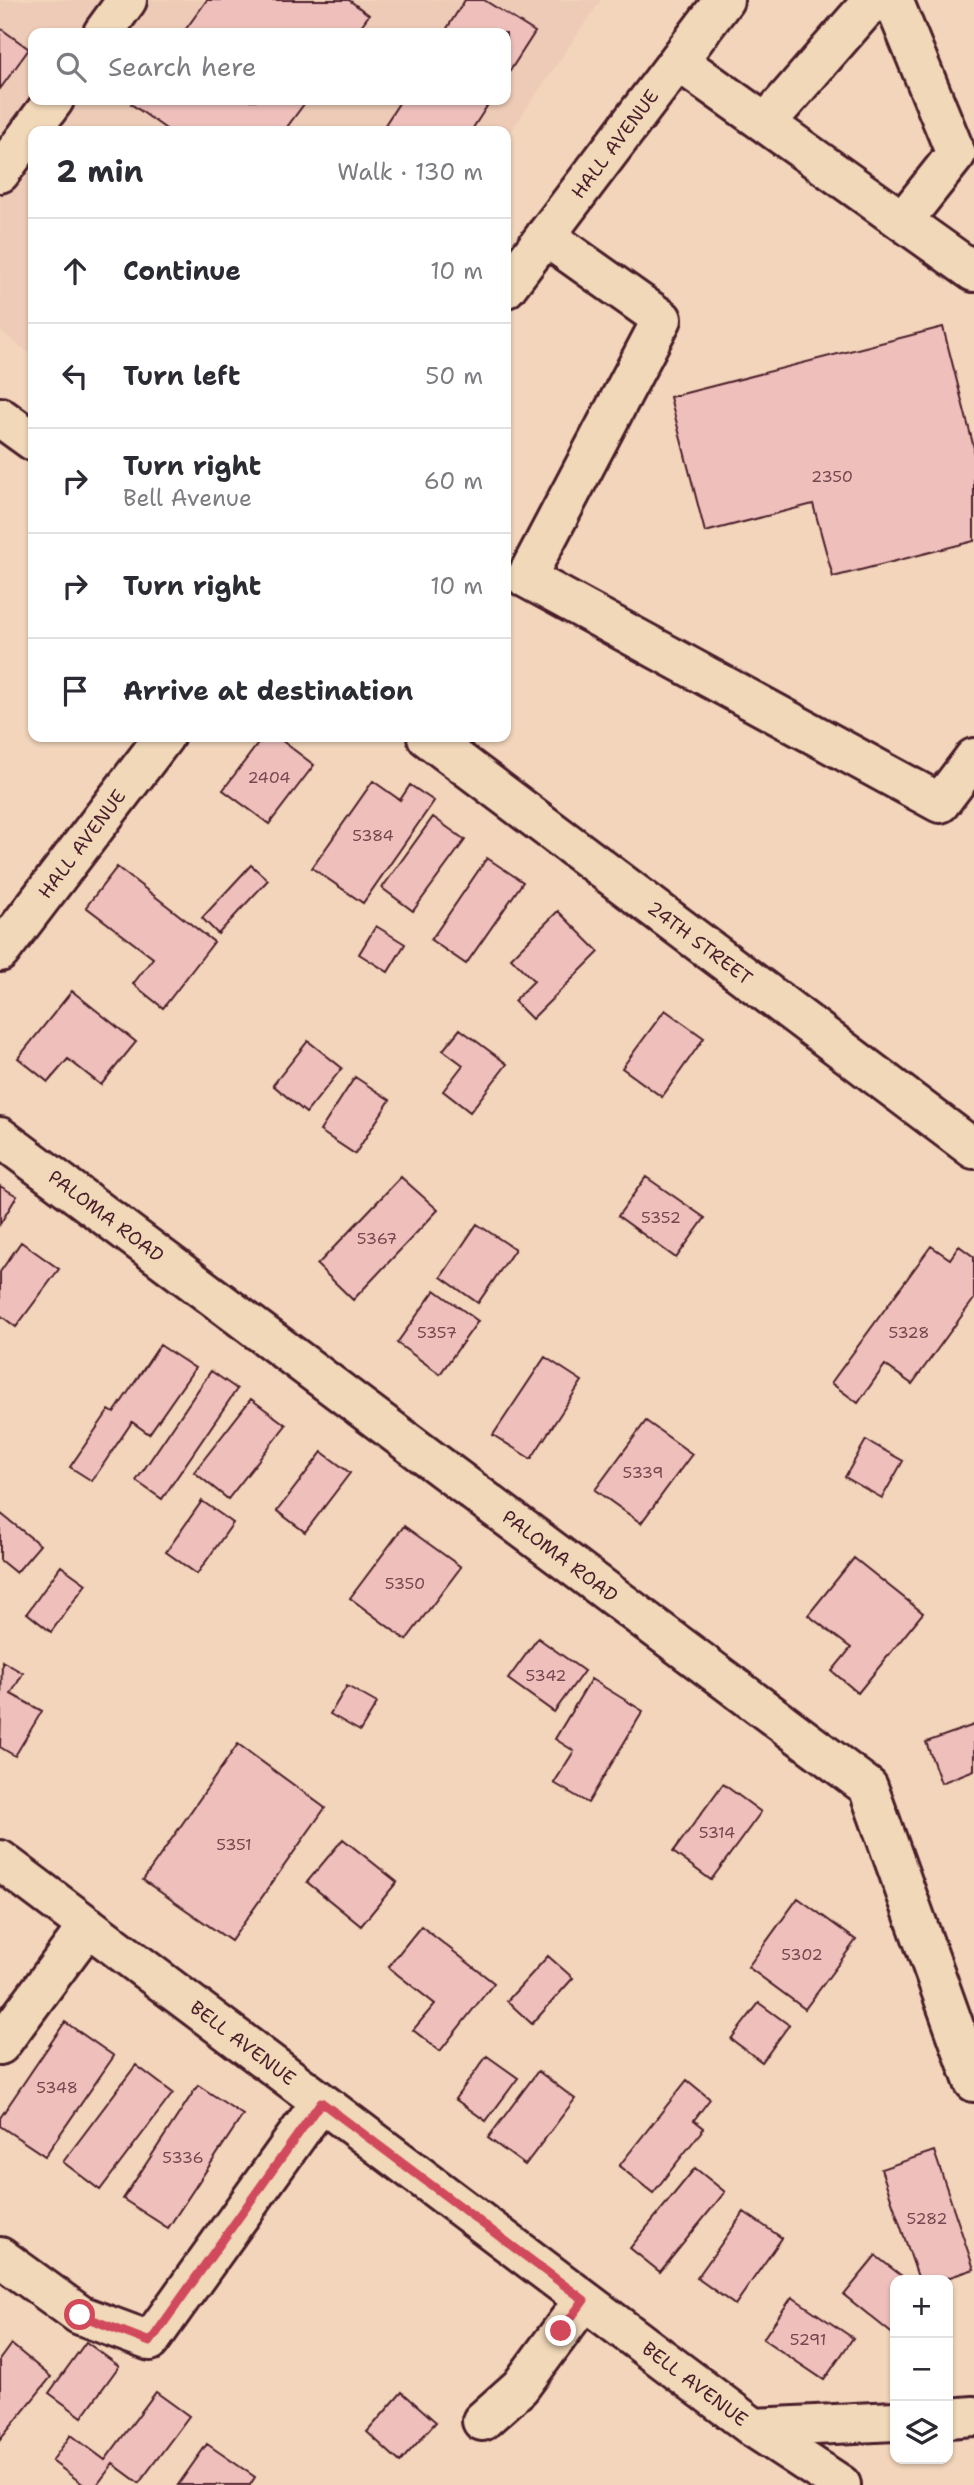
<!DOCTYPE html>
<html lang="en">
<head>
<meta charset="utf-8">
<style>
  body { margin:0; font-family:"Shantell Sans",sans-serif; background:#f2f2f3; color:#2b2b33 }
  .controls { position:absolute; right:21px; bottom:21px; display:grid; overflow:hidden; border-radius:14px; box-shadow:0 2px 5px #0004 }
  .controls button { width:63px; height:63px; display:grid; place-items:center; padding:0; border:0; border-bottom:2px solid #e1e1e2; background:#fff; color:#2b2b33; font:35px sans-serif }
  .stop { position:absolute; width:21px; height:21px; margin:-16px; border:5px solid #d1495b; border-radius:50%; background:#fff }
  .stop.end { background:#d1495b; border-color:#fff; box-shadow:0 2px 7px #0008 }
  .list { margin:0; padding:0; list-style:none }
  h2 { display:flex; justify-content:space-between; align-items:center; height:91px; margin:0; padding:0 28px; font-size:30px }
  h2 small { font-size:23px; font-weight:400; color:#7c7c81 }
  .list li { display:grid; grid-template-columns:46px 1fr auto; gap:21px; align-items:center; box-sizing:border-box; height:105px; padding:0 28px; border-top:2px solid #e1e1e2 }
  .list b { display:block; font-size:26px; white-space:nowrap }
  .list p { margin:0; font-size:23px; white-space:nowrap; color:#7c7c81 }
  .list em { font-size:23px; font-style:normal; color:#7c7c81 }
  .icon { flex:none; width:38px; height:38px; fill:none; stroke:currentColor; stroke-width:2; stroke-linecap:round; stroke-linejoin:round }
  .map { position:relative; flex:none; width:974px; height:2485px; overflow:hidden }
  .search { position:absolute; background:#fff; box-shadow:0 2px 5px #0004; left:28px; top:28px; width:483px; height:77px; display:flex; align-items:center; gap:18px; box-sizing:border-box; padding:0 24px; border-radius:14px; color:#7c7c81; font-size:26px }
  .panel { position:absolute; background:#fff; box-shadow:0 2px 5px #0004; left:28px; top:126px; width:483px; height:616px; border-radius:14px }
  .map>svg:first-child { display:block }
  .built { fill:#eecbb7; fill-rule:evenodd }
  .building { fill:#efc0bb; stroke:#4a1f2b; stroke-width:2 }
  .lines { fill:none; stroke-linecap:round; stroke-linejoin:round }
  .minor-casing { stroke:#4a1f2b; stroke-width:44 }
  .minor { stroke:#f0d8b8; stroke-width:38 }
  .route { stroke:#d1495b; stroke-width:9 }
  .labels { text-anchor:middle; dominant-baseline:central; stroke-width:6; stroke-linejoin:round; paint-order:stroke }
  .number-label { font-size:16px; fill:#73474f }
  .street-label { font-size:19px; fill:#4a1f2b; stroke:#f0d8b8 }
</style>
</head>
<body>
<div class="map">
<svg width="974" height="2485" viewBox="0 0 974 2485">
  <rect width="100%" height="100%" fill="#f2d5ba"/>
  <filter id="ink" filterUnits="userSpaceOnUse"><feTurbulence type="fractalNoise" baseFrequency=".0143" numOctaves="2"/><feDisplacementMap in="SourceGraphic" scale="14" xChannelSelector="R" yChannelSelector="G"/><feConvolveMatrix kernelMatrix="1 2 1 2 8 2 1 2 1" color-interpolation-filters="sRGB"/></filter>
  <g filter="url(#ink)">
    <path class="built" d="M0,0h601l-95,138v-7h-473v225l-33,-25zM33,33h473v67h-473z"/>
    <path class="building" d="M207,0h142l20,15 -13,18h-173z
      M465,0h19l51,32 -29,45v-44h-62z
      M0,28l29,21 -29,40z
      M134,100h173l-23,31h-115l-38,-27z
      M401,100h90l-20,31h-90z
      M943,327l31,121v93l-141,36 -20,-73 -108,28 -35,-135z
      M263,737h14l37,28 -45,59 -46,-34z
      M373,781l27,19 10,-15 24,16 -71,102 -51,-35z
      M433,817l32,23 -52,71 -31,-23z
      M487,858l36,24 -57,82 -35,-24z
      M251,865l17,15 -50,54 -16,-16z
      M117,867l97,75 -51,66 -30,-24 20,-26 -67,-51z
      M558,911l41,41 -67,67 -18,-18 20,-20 -23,-23z
      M376,926l29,18 -17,28 -29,-18z
      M72,991l64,51 -35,43 -33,-26 -20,23 -30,-24z
      M665,1010l39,28 -42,59 -40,-29z
      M460,1029l47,35 -37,48 -27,-21 20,-26 -20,-15z
      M308,1041l34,27 -36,45 -33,-28z
      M355,1077l35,23 -35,54 -35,-23z
      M401,1177l37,33 -85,90 -36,-35z
      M646,1177l59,41 -29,40 -58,-42z
      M0,1186l17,10 -17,28z
      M477,1224l38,25 -37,54 -37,-26z
      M21,1242l38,27 -43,58 -16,-12v-43z
      M931,1246l19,13 9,-13 15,11v42l-62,85 -27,-19 -27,38 -27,-20z
      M435,1290l43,31 -38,53 -43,-31z
      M160,1345l35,23 -46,66 -17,-12 -40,59 -22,-14 39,-57 5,3z
      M545,1357l37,24 -51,78 -38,-24z
      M211,1371l26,18 -75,110 -26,-18z
      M251,1399l35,26 -58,74 -34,-27z
      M646,1421l46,33 -51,69 -46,-33z
      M866,1440l37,21 -21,37 -37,-21z
      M322,1452l28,21 -45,59 -28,-21z
      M202,1501l31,22 -36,51 -31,-22z
      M0,1513l40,32 -24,28 -16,-13z
      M404,1526l57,41 -55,73 -56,-42z
      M854,1558l69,55 -65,80 -26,-22 19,-23 -43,-33z
      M61,1566l25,18 -35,48 -24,-19z
      M538,1638l46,33 -30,41 -46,-33z
      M2,1661l21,12 -12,21 31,17 -27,45 -15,-9z
      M591,1679l52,32 -55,92 -34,-20 20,-32 -19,-12z
      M347,1686l30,17 -17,28 -30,-17z
      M974,1725v45l-33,13 -15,-41z
      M238,1744l87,64 -94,133 -88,-61z
      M723,1784l38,28 -50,68 -38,-28z
      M343,1839l54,43 -36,44 -54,-44z
      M798,1898l58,42 -51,69 -57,-42z
      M421,1926l73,57 -54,68 -27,-21 22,-26 -47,-37z
      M548,1956l25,22 -41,46 -25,-23z
      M759,2003l30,22 -27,37 -31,-23z
      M65,2022l49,34 -69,100 -45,-30v-8z
      M487,2056l31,22 -32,43 -31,-22z
      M136,2065l37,28 -73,97 -37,-28z
      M538,2071l37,28 -50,66 -37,-27z
      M687,2080l23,19 -16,21 10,8 -51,65 -34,-27z
      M198,2085l45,30 -75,113 -45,-29z
      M934,2151l40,118 -33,11h-22l-38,-111z
      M695,2168l30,24 -65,80 -30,-24z
      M744,2212l38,26 -47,67 -38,-27z
      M876,2256l31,24h-12v56l-51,-41z
      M792,2297l61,41 -29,42 -61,-41z
      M86,2342l33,24 -37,51 -33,-24z
      M11,2344l40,33 -51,63v-81z
      M156,2392l33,24 -50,67 -26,-19 -16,21h-13l-32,-24 19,-26 34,25z
      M402,2392l34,30 -36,40 -33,-30z
      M207,2444l48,33 -5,8h-72z"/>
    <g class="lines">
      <g class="minor-casing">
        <path id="minor" d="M893,0l63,154 -53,67
          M103,33l24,-33
          M678,61l296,211
          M766,123l107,-123
          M0,173l54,-73
          M545,236l117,83 -136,259 414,225 34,-45
          M506,288l218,-288
          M0,417l33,24
          M427,737l547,412
          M0,952l164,-215
          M0,1137l868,650 106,295
          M0,1860l754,568 141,-7
          M0,2045l88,-119
          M0,2257l80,58 70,26 171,-239
          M948,2418l26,-2
          M482,2421l38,-34 64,-87
          M754,2428l87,57"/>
      </g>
      <use href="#minor" class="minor"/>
    </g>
  </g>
  <g class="lines" filter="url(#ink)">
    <path class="route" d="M80,2315l70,27 171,-240 263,198 -23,31"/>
  </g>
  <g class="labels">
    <g class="number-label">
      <text x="832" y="476">2350</text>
      <text x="269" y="777">2404</text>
      <text x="373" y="835">5384</text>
      <text x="661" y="1217">5352</text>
      <text x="377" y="1238">5367</text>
      <text x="437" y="1332">5357</text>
      <text x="909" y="1332">5328</text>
      <text x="643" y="1472">5339</text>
      <text x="405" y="1583">5350</text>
      <text x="546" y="1675">5342</text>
      <text x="717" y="1832">5314</text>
      <text x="234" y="1844">5351</text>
      <text x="802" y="1954">5302</text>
      <text x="57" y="2087">5348</text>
      <text x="183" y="2157">5336</text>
      <text x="927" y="2218">5282</text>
      <text x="808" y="2339">5291</text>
    </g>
    <g class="street-label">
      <text transform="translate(615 144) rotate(-53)">HALL AVENUE</text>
      <text transform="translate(82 844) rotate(-53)">HALL AVENUE</text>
      <text transform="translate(700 943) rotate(37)">24TH STREET</text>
      <text transform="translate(106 1216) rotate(37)">PALOMA ROAD</text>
      <text transform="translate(560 1556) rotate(37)">PALOMA ROAD</text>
      <text transform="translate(243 2043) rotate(37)">BELL AVENUE</text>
      <text transform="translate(695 2384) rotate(37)">BELL AVENUE</text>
    </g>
  </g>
</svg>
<div class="controls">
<button>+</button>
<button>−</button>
<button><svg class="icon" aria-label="layers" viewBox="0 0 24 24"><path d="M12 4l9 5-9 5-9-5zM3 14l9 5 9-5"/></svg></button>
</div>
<div class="stop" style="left:80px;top:2315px"></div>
<div class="stop end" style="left:561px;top:2331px"></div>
<div class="search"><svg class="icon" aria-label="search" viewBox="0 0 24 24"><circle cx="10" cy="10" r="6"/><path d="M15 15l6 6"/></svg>Search here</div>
<section class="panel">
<h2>2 min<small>Walk · 130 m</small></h2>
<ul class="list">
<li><svg class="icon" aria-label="ahead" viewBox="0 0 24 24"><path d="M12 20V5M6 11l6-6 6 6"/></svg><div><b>Continue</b></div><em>10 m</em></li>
<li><svg class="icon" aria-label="left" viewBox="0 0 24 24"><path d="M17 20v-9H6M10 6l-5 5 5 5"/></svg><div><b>Turn left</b></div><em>50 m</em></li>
<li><svg class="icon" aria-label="right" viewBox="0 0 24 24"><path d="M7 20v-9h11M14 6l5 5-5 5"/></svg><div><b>Turn right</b><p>Bell Avenue</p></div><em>60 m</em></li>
<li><svg class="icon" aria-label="right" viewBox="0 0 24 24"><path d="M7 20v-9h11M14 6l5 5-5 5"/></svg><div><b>Turn right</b></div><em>10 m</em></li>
<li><svg class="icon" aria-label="arrive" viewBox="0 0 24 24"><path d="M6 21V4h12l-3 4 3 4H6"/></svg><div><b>Arrive at destination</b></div></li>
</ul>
</section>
</div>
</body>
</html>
